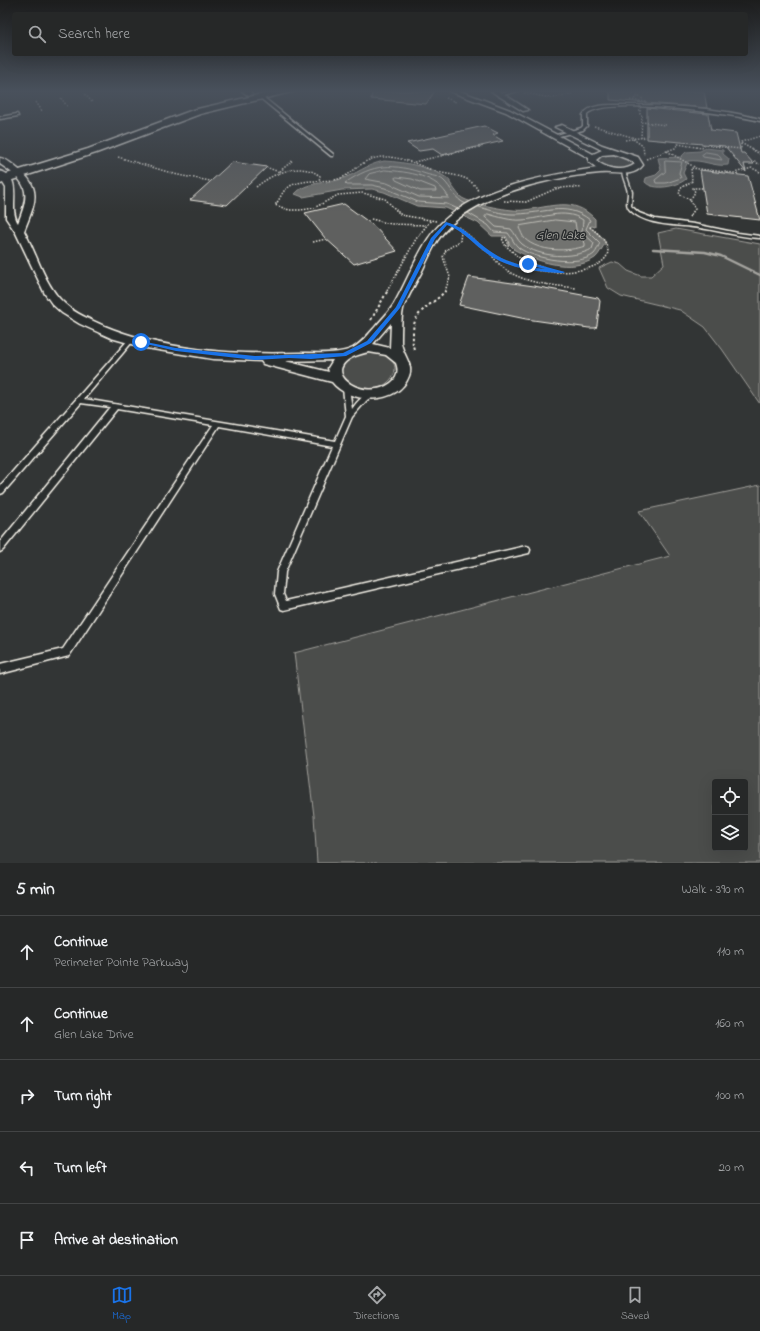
<!DOCTYPE html>
<html lang="en">
<head>
<meta charset="utf-8">
<style>
  body { margin:0; font-family:"Indie Flower",sans-serif; background:#323434; color:#f1f3f6 }
  .controls { position:absolute; right:12px; bottom:12px; display:grid; overflow:hidden; border-radius:4px; box-shadow:0 4px 16px #0002 }
  .controls button { width:36px; height:36px; display:grid; place-items:center; padding:0; border:0; border-bottom:1px solid #424445; background:#262828; color:#f1f3f6; font:20px sans-serif }
  .stop { position:absolute; width:12px; height:12px; margin:-9px; border:3px solid #1a73e8; border-radius:50%; background:#fff }
  .stop.end { background:#1a73e8; border-color:#fff; box-shadow:0 1px 4px #0008 }
  .list { margin:0; padding:0; list-style:none }
  h2 { display:flex; justify-content:space-between; align-items:center; height:52px; margin:0; padding:0 16px; font-size:17px }
  h2 small { font-size:13px; font-weight:400; color:#a4a6a8 }
  .list li { display:grid; grid-template-columns:26px 1fr auto; gap:12px; align-items:center; box-sizing:border-box; height:72px; padding:0 16px; border-top:1px solid #424445 }
  .list b { display:block; font-size:15px; white-space:nowrap }
  .list p { margin:0; font-size:13px; white-space:nowrap; color:#a4a6a8 }
  .list em { font-size:13px; font-style:normal; color:#a4a6a8 }
  .icon { flex:none; width:22px; height:22px; fill:none; stroke:currentColor; stroke-width:2; stroke-linecap:round; stroke-linejoin:round }
  .map { position:relative; flex:none; width:760px; height:863px; overflow:hidden }
  .search { position:absolute; background:#262828; box-shadow:0 4px 16px #0002; left:12px; right:12px; top:12px; height:44px; display:flex; align-items:center; gap:10px; box-sizing:border-box; padding:0 14px; border-radius:4px; color:#a4a6a8; font-size:15px }
  .sheet { height:412px; background:#262828 }
  nav { display:flex; justify-content:space-around; align-items:center; box-sizing:border-box; height:56px; border-top:1px solid #424445; background:#262828; font-size:11px; color:#a4a6a8 }
  nav a { display:grid; justify-items:center; gap:2px }
  nav .on { color:#1a73e8 }
  .map>svg:first-child { display:block }
  .green { fill:#4b4d4c; stroke:#a09f9a; fill-rule:evenodd }
  .water { fill:#727370; stroke:#a6a5a0 }
  .lines { fill:none; stroke-linecap:round; stroke-linejoin:round }
  .shore { stroke:#c0bfb8; stroke-width:1 }
  .stream { stroke:#a6a5a0; stroke-width:2.5 }
  .building { fill:#5f605f; stroke:#f4f1e8 }
  .service-casing { stroke:#f4f1e8; stroke-width:3 }
  .minor-casing { stroke:#f4f1e8; stroke-width:3 }
  .secondary-casing { stroke:#f4f1e8; stroke-width:3 }
  .path-far1 { stroke:#f4f1e8; stroke-width:1.5; stroke-dasharray:1.5 1.5; stroke-linecap:butt }
  .path { stroke:#f4f1e8; stroke-width:2; stroke-dasharray:2.5 2.5; stroke-linecap:butt }
  .service { fill:#2a2d2e; fill-rule:evenodd }
  .minor { fill:#2a2d2e; fill-rule:evenodd }
  .secondary { fill:#2a2d2e; fill-rule:evenodd }
  .path-bridge { stroke:#f4f1e8; stroke-width:1.5; stroke-dasharray:1.5 1.5; stroke-linecap:butt }
  .route { fill:#1a73e8 }
  .labels { text-anchor:middle; dominant-baseline:central; stroke-width:3; stroke-linejoin:round; paint-order:stroke }
  .far-water-label { font-size:13px; font-style:italic; fill:#b3b2ac; stroke:#2a2d2e }
</style>
</head>
<body>
<div class="map">
<svg width="760" height="863" viewBox="0 0 760 863">
  <rect width="100%" height="100%" fill="#323535"/>
  <filter id="ink" filterUnits="userSpaceOnUse"><feTurbulence type="fractalNoise" baseFrequency=".025" numOctaves="2"/><feDisplacementMap in="SourceGraphic" scale="8" xChannelSelector="R" yChannelSelector="G"/><feConvolveMatrix kernelMatrix="1 2 1 2 8 2 1 2 1" color-interpolation-filters="sRGB"/></filter>
  <g filter="url(#ink)">
    <path class="green" d="M613,154l19,7 1,4c-12,8 -27,4 -37,-4l3,-5z
      M676,229l84,15v160l-38,-55 -17,-22 -25,-17 -59,-14 -13,-8 -9,-20 13,-6 8,2 8,7 13,5h10l13,-12 -6,-31z
      M363,352c59,0 25,52 -11,34 -5,-2 -9,-7 -12,-10 2,-19 7,-18 23,-24z
      M760,485v378h-443l-3,-47 -20,-163 376,-97 -31,-45zM715,782h30v66h-30z"/>
    <path class="water" d="M706,148l17,2v4l6,5 -1,6c-14,2 -26,-6 -40,-4l-5,12 3,6c-9,8 -33,12 -41,3l1,-4 10,-3 5,-5 -3,-12 23,-1 5,-5 14,-1z
      M384,161c22,1 48,6 66,19v3c4,5 9,14 14,16 10,5 48,13 60,11 28,-3 49,-14 71,9v8l-3,-1 -3,1 11,8 6,8c-5,5 -6,11 -11,15 -24,16 -60,3 -82,-9h1l-4,-4 -4,-9h-14l-14,-13 -32,-15 -29,-2 -33,-14 -12,-3 -30,1 -39,7 -8,-3c11,-13 31,-10 46,-15 16,-5 24,-14 43,-18z"/>
    <g class="lines">
      <path class="shore" d="M706,152l12,2 4,6 -19,-3 -1,-2z
        M665,161l17,1 -3,11 2,5 -15,5h-10l-1,-3 10,-8z
        M385,170c24,2 52,5 64,28l-30,-1 -32,-14 -22,-4 4,-5z
        M397,177l15,2 23,9 1,3h-16l-24,-11 -1,-2z
        M458,209l-11,-5 -29,-2 -33,-14 -13,-3h-25l-2,-2c29,-20 48,-20 81,-9 6,2 12,2 17,6 9,8 11,19 23,24
        M468,213l20,12 6,7 14,1c4,5 6,11 11,15 15,11 60,19 75,6 3,-3 4,-8 6,-11l-14,-14 4,-9c-25,-20 -49,-5 -78,-6 -11,0 -22,-4 -33,-7
        M488,214c11,3 23,7 34,6 21,-1 41,-13 61,0l-1,12 12,11 -2,6c-19,10 -52,9 -70,-5 -5,-4 -7,-11 -11,-15l-15,-2 -11,-10z
        M555,220l20,2 2,13 8,8v3c-17,6 -46,6 -60,-7 -3,-3 -4,-8 -6,-11l1,-2z"/>
      <path class="stream" d="M653,249l52,3 16,4 39,19"/>
    </g>
    <path class="building" d="M372,91h63l-9,13 -55,-5z
      M610,91h94l3,17 -97,-8z
      M647,108l61,6 3,16 25,3 5,20h3l10,11h-10l2,8 -21,-26 -78,-7z
      M484,126l14,7 -5,2 10,6 -61,14 -9,-6 -14,2 -12,-8z
      M232,162l35,5 -40,38 -37,-5z
      M700,170l48,6 12,44 -53,-6z
      M344,204l30,22 23,25 -43,13 -29,-26 -20,-25z
      M469,277l65,9 64,12 2,3 -3,24 -1,3h-7l-63,-9 -67,-14z"/>
    <g class="lines">
      <g class="service-casing">
        <path id="service" d="M510,91h8l-19,5 -2,-1z
          M266,93l3,1 -6,3 70,57v2h-2l-72,-59z
          M620,105c46,0 95,2 140,14v2c-26,-7 -155,-25 -173,-7v12l-4,4 -28,7 -2,-1 28,-8 2,-2v-11c6,-11 25,-10 37,-10z
          M17,114l1,2 -18,3v-2z
          M622,170l3,1 7,21 -1,14 8,7 16,6 39,5 44,9 22,3v2c-20,-1 -40,-7 -60,-10 -22,-4 -53,-1 -70,-18 -5,-5 -2,-10 -2,-17 -1,-8 -6,-15 -6,-23z
          M131,338l2,1 1,1 -1,1 -49,58 251,42 11,-25 -3,-28 1,-2h4l1,2 3,21c5,-7 11,-14 19,-17l3,2 -8,7 -14,16 -67,155 -2,22 3,7 240,-55 3,1 1,3 -1,3 -245,57 -3,-1 -6,-15 2,-22 55,-126 -113,-20 -150,230 -69,18v-10l63,-15 150,-224 -96,-16 -114,141 -3,2v-10l110,-135 -29,-4 -78,90 -3,1v-8l129,-147z"/>
      </g>
      <g class="minor-casing">
        <path id="minor" d="M242,91h8l2,3 -3,2z
          M449,91h11l50,19 83,44 9,-4 -47,-23 7,-2 40,20 36,12 5,8c-11,14 -28,6 -43,8 -50,4 -133,22 -163,68 -6,10 -11,22 -16,32 -6,11 -12,22 -17,33 -3,7 -3,27 -3,36 1,12 13,23 8,34 -11,30 -60,28 -77,6l-69,-18 -2,-3 -48,-2 -67,-11 -35,-10 -31,-14 -18,-11 -10,-9 -7,-10 -29,-61 -10,-15v-30l-6,-10v-7c25,7 7,36 18,52 13,-32 10,-40 -18,-59v-6c7,1 13,7 18,11 26,20 16,36 6,62 13,23 21,56 41,73 11,10 24,15 37,21 62,26 132,30 198,28 16,0 39,2 53,-5 9,-5 16,-14 23,-22 6,-7 13,-14 18,-22 12,-21 21,-45 34,-65 33,-50 114,-63 169,-71l-8,-6v-4l-83,-46zM614,154l18,7 3,3c-11,9 -30,5 -39,-4l6,-5zM391,323l-1,25 -17,-4zM369,352l17,3 10,8c3,8 2,14 -5,20 -29,22 -83,-18 -22,-31zM333,360l-5,8 1,4 -44,-11z
          M491,91h8l29,19 -5,1z"/>
      </g>
      <g class="secondary-casing">
        <path id="secondary" d="M275,91h20l-95,23 -104,39 -96,31v-8l88,-27 105,-39z"/>
      </g>
      <path class="path-far1" d="M524,93l28,5 20,-4
        M85,94l7,8
        M61,98l6,8
        M446,98l10,4
        M634,99l4,-3 5,3
        M36,102l6,9
        M641,122l25,3
        M594,126l41,12
        M641,138l1,-22
        M633,139l10,7 1,9
        M625,140l21,-3
        M741,143l19,11
        M703,145l38,4v-7l19,-6
        M667,151l29,17
        M118,157l60,18 32,6
        M646,159l29,-11 3,-4 24,4 2,-4
        M414,162l70,-16
        M754,162l6,2
        M266,167l13,5 13,-11
        M256,187c17,-14 45,-26 64,-11l-1,5
        M690,199l-10,-4 -1,-3 3,-5 10,-6 -1,-13 43,5 18,-5 8,4
        M504,201l22,1 29,-13 15,-2 12,1
        M689,217l6,-8 -5,-9 5,-8 -2,-4h10
        M371,219l20,5 34,1
        M436,221l-35,-6 -16,-16 -22,-6 -25,2 -24,13 -13,2h-12l-14,-5c4,-4 6,-11 10,-15 13,-13 37,-7 53,-11 12,-3 19,-14 31,-19 25,-10 50,7 73,13 15,3 29,3 36,18
        M458,227c10,7 19,16 29,24 23,16 48,21 76,21
        M505,237l4,8h-4l-3,-7z
        M313,242l13,-3
        M505,245l18,16 30,10
        M491,254c19,29 53,30 85,34
        M562,272c33,-1 68,-15 28,-45
        M387,291l29,-52 15,-19
        M445,291l5,-14 -7,-20 3,-7 14,-9 1,-11"/>
      <path class="path" d="M371,320l17,-30
        M414,349c-2,-5 -1,-10 -1,-16 0,-24 20,-27 33,-43"/>
      <use href="#service" class="service"/>
      <use href="#minor" class="minor"/>
      <use href="#secondary" class="secondary"/>
      <path class="path-bridge" d="M630,100l17,2
        M640,101v13l2,2"/>
    </g>
  </g>
  <linearGradient id="sky" x2="0" y2="1"><stop stop-color="#1c1d1d"/><stop offset="0.43" stop-color="#49515c"/><stop offset="1" stop-color="#49515c" stop-opacity="0"/></linearGradient>
  <rect width="760" height="212" fill="url(#sky)"/>
  <path class="route" d="M446,222c23,7 28,19 47,31 15,10 35,15 53,16l-19,-4 1,-3 37,10 -2,1c-26,-1 -52,-4 -74,-18 -15,-10 -25,-24 -42,-30l-12,14 -35,69 -29,35 -25,13 -35,3 -22,-1 -34,2 -79,-9 -38,-9 3,-1 35,7 79,8 88,-3 24,-12 29,-34 35,-69z"/>
  <g class="labels">
    <g class="far-water-label">
      <text x="560" y="235">Glen Lake</text>
    </g>
  </g>
</svg>
<div class="controls">
<button><svg class="icon" aria-label="locate" viewBox="0 0 24 24"><circle cx="12" cy="12" r="6"/><path d="M12 2v4M12 18v4M2 12h4M18 12h4"/></svg></button>
<button><svg class="icon" aria-label="layers" viewBox="0 0 24 24"><path d="M12 4l9 5-9 5-9-5zM3 14l9 5 9-5"/></svg></button>
</div>
<div class="stop" style="left:141px;top:342px"></div>
<div class="stop end" style="left:528px;top:264px"></div>
<div class="search"><svg class="icon" aria-label="search" viewBox="0 0 24 24"><circle cx="10" cy="10" r="6"/><path d="M15 15l6 6"/></svg>Search here</div>
</div>
<section class="sheet">
<h2>5 min<small>Walk · 390 m</small></h2>
<ul class="list">
<li><svg class="icon" aria-label="ahead" viewBox="0 0 24 24"><path d="M12 20V5M6 11l6-6 6 6"/></svg><div><b>Continue</b><p>Perimeter Pointe Parkway</p></div><em>110 m</em></li>
<li><svg class="icon" aria-label="ahead" viewBox="0 0 24 24"><path d="M12 20V5M6 11l6-6 6 6"/></svg><div><b>Continue</b><p>Glen Lake Drive</p></div><em>160 m</em></li>
<li><svg class="icon" aria-label="right" viewBox="0 0 24 24"><path d="M7 20v-9h11M14 6l5 5-5 5"/></svg><div><b>Turn right</b></div><em>100 m</em></li>
<li><svg class="icon" aria-label="left" viewBox="0 0 24 24"><path d="M17 20v-9H6M10 6l-5 5 5 5"/></svg><div><b>Turn left</b></div><em>20 m</em></li>
<li><svg class="icon" aria-label="arrive" viewBox="0 0 24 24"><path d="M6 21V4h12l-3 4 3 4H6"/></svg><div><b>Arrive at destination</b></div></li>
</ul>
</section>
<nav>
<a class="on"><svg class="icon" aria-label="map" viewBox="0 0 24 24"><path d="M3 6l6-2 6 2 6-2v14l-6 2-6-2-6 2zM9 4v14M15 6v14"/></svg>Map</a>
<a><svg class="icon" aria-label="directions" viewBox="0 0 24 24"><path d="M12 3l9 9-9 9-9-9zM9 14v-3h6M13 9l2 2-2 2"/></svg>Directions</a>
<a><svg class="icon" aria-label="saved" viewBox="0 0 24 24"><path d="M7 4h10v16l-5-4-5 4z"/></svg>Saved</a>
</nav>
</body>
</html>
